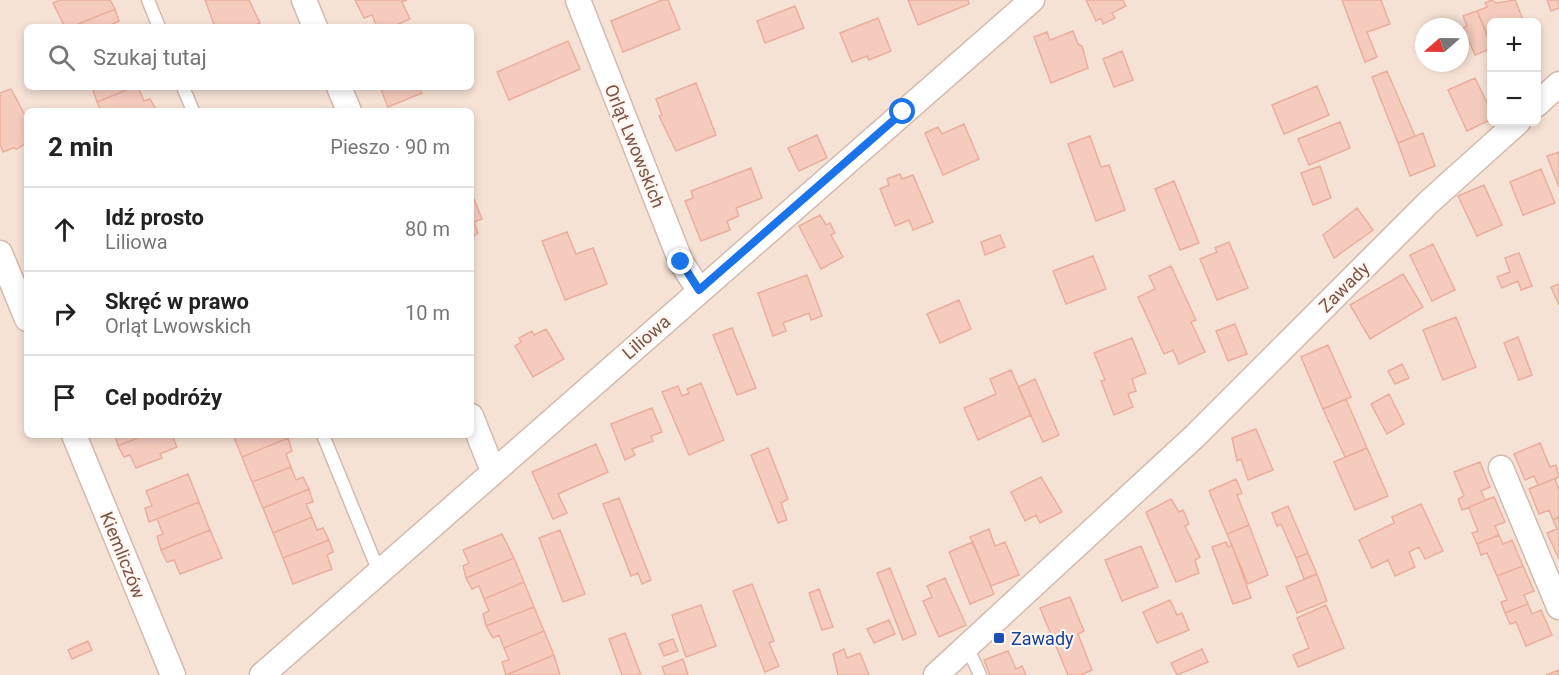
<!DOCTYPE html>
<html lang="pl">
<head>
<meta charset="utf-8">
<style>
  body { margin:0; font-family:Roboto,sans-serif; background:#f2f2f2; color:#222 }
  .controls { position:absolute; right:18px; top:18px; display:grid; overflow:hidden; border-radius:9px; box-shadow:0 3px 9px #0003 }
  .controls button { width:54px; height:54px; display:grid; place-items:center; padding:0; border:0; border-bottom:2px solid #e0e0e0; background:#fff; color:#222; font:30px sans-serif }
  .compass { position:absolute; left:1415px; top:18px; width:54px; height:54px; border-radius:50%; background:#fff; box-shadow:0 3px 9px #0003; rotate:250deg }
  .stop { position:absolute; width:18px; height:18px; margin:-14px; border:4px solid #1a73e8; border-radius:50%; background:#fff }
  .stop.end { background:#1a73e8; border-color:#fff; box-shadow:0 2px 6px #0008 }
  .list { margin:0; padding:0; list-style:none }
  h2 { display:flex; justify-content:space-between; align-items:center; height:78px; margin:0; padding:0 24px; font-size:26px }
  h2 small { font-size:20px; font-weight:400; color:#767676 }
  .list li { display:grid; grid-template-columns:39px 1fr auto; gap:18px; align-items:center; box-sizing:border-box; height:84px; padding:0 24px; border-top:2px solid #e0e0e0 }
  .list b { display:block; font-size:22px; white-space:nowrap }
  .list p { margin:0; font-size:20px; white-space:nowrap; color:#767676 }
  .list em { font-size:20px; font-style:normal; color:#767676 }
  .icon { flex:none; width:33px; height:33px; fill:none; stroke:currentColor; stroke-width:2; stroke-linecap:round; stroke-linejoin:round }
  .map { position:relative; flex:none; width:1559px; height:675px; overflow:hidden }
  .search { position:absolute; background:#fff; box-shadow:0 3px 9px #0003; left:24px; top:24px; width:450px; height:66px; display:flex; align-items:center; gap:15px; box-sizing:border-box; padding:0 21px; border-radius:9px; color:#767676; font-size:22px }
  .panel { position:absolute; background:#fff; box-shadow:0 3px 9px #0003; left:24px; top:108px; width:450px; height:330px; border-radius:9px }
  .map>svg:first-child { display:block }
  .residential { fill:#f6e2d5; fill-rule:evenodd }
  .building { fill:#f5cbbd; stroke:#e9af9c; stroke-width:1.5 }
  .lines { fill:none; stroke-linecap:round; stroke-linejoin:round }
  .lane-casing { stroke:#d3baae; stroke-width:15 }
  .street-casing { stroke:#d3baae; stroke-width:27 }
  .lane { stroke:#fff; stroke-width:12 }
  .street { stroke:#fff; stroke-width:24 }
  .route { stroke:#1a73e8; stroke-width:8 }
  .transit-dot { fill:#1a4fb4; stroke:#fff6ef; stroke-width:2 }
  .labels { text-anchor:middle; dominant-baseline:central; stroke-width:4.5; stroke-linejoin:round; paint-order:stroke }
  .street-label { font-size:18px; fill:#7a5449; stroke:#fff6ef }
  .transit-label { font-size:18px; fill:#164399; stroke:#fff6ef; text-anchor:start }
</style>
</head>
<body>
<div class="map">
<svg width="1559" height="675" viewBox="0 0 1559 675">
  <rect width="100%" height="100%" fill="#fef2e7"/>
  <path class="residential" d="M0,0h1559v675h-1559zM1492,22h44v100h-44zM27,27h444v60h-444zM1424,27h36v36h-36zM27,111h444v324h-444z"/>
  <path class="building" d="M60,0h50l5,9 -44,18h-6l-12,-24z
    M205,0h44l11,23 -9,4h-36z
    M355,0h52l-5,2 8,17 -18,8h-15l-5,-12 -8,3z
    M662,0h6l12,29 -57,23 -12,-31z
    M908,0h60l1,4 -51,21z
    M1086,0h37l3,6 -14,7 3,5 -12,6 -2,-6 -5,3z
    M1342,0h39l9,24 -23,8 10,25 -12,5z
    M1492,0l4,3 19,-3 9,22h-32v23l-15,-34 10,-4 -2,-4z
    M1547,0h12v8l-8,3z
    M795,6l9,22 -39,15 -8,-22z
    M115,9l4,12 -6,3 1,3h-43z
    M1477,11l15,37 -17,7 -12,-27 4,-2 -4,-10z
    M878,18l13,33 -22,9 -2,-4 -15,6 -12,-29z
    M1073,31l5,13 4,2 6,22 -37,15 -17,-46 13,-5 3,8z
    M568,41l12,28 -71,31 -12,-28z
    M1122,51l11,29 -19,7 -11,-28z
    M1387,71l28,65 -17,7 -26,-66z
    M1475,78l17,35v6l-25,12 -19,-41z
    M696,83l20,52 -40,16 -17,-35 3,-1 -6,-16z
    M1317,86l12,29 -45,19 -12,-29z
    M92,87h42l-37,15z
    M134,87h4l6,14 6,-2 7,12h-56l-4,-9z
    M380,87h39l3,6 -34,14z
    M11,89l16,30v23l-10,7 -4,-1 -10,4 -3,-8v-51z
    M1340,122l10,26 -41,17 -11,-26z
    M964,124l15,35 -36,16 -18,-42 13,-6 4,7z
    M1423,133l12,33 -25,10 -12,-33z
    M817,135l10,23 -28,13 -11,-23z
    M1090,136l11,31 8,-2 16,45 -29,11 -28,-77z
    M1559,152v35l-12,-31z
    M1320,166l11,32 -18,7 -12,-32z
    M751,168l11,30 -26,10 3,8 -12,5 3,9 -29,11 -16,-40 8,-3 -2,-7z
    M1541,169l14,34 -32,12 -13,-33z
    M900,174l2,5 11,-4 20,47 -20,8 -4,-10 -14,6 -15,-37 9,-4 -2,-6z
    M1174,181l25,62 -19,7 -25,-61z
    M1484,185l18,40 -25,11 -19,-40z
    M474,199l8,20 -8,3 4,11 -7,5v-37z
    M1357,208l16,22 -39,28 -11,-23z
    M820,215l6,10 4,-2 5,10 -4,2 12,22 -22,12 -22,-43z
    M567,232l9,22 17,-6 14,36 -42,16 -23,-59z
    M1000,235l5,12 -20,8 -4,-13z
    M1229,242l19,46 -31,12 -17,-41 17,-7 -2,-4z
    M1433,244l22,46 -23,11 -22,-46z
    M1519,253l13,33 -11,4 -3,-9 -16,7 -5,-11 13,-5 -5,-14z
    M1093,256l13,33 -40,15 -13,-33z
    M1171,266l25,54 -5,2 14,30 -26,12 -6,-14 -9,4 -26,-57 17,-8 -6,-13z
    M1403,274l20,33 -53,32 -20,-34z
    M807,275l15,41 -11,4 -2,-7 -26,10 3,8 -13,5 -15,-43z
    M1559,284v21l-8,-18z
    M959,300l12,29 -31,14 -13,-29z
    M1456,317l20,50 -33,13 -20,-50z
    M1235,324l12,30 -19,7 -12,-30z
    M732,328l24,60 -19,7 -24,-60z
    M546,329l18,30 -31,18 -18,-31 6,-4 -2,-4 13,-7 2,4z
    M1518,337l14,38 -13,5 -15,-37z
    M1132,338l14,35 -14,6 4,12 -8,3 5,13 -19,8 -13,-34 4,-1 -11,-27z
    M1328,345l23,52 -28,12 -22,-52z
    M1402,364l7,14 -14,6 -7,-13z
    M1011,370l20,45 -53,25 -14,-32 32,-14 -6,-15z
    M1035,379l24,56 -16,7 -25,-55z
    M701,383l23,57 -35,15 -27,-63 16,-6 4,10 7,-3 -2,-4z
    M1389,394l15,30 -17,10 -16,-30z
    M1346,399l21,49 -22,9 -22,-48z
    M652,408l10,24 -11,4 2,5 -21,8 3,6 -10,5 -14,-36z
    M1256,429l17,41 -25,10 -7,-21 -4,2 -5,-23z
    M115,435h30l-27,11z
    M145,435h27l5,12 -17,7 2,4 -26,10 -6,-13 -6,2 -6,-11z
    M233,435h53l2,3 -46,19z
    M288,438l4,13 -6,3 5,13 -39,15 -10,-25z
    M1540,443l10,24 6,-2 3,12 -30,12 9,-4 -4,-9 -9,4 -11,-26z
    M596,444l12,28 -50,22 9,19 -14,6 -21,-47z
    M768,448l20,51 -7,4 6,17 -9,3 -27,-68z
    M1367,448l21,48 -33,14 -21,-48z
    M1480,462l10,25 -9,4 4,9 9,-3 -32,13 -4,-11 6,-3 -10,-24z
    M291,467l5,13 7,-3 6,12 -46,19 -11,-26z
    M188,474l11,28 -50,20 -4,-14 7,-2 -6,-15z
    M1041,477l21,35 -22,11 -4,-8 -11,6 -14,-29z
    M1559,477l-4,2 4,11v27l-6,3 -4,-10 -10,4 -10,-25z
    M1236,479l6,14 -5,2 12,30 -22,9 -18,-43z
    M309,489l4,13 -7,2 6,13 -39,16 -10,-25z
    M1494,497l11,25 -10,4 4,9 -22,9 -5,-11 6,-2 -9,-23 -7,2z
    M619,498l32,82 -9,4 -4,-11 -7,3 -28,-72z
    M1171,499l8,13 4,-2 6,14 -4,2 15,31 -5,3 4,13 -23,9 -30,-70z
    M199,502l11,28 -49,20 -4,-14 6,-2 -6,-15 -8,3z
    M1421,504l22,47 -18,8 -6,-12 -10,5 6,15 -20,9 -7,-16 -16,8 -13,-28 35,-17 -2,-6z
    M1288,506l20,47 -12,5 -15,-34 -4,2 -5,-13z
    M312,517l5,13 6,-2 6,12 -46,18 -10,-25z
    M1559,517v42l-12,-26 10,-4 -4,-9z
    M1249,525l19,50 -20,9 -21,-50z
    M989,529l6,17 10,-4 14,33 -28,11 -21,-49z
    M210,530l12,28 -42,16 -6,-14 -7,2 -6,-12z
    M560,530l25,64 -22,8 -24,-64z
    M502,534l12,24 -48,20 -3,-12 6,-3 -6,-13z
    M1499,535l4,9 9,-4 11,26 -26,10 -10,-23 -6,2 -4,-11z
    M329,540l4,12 -6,3 5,14 -39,15 -10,-26z
    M973,542l21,52 -24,10 -21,-52z
    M1226,542l2,5 4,-2 19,53 -18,6 -21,-57z
    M1141,546l17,41 -36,14 -17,-41z
    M1308,553l9,21 -13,5 -8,-21z
    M514,558l10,24 -40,17 -5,-13 -7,3 -6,-11z
    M1523,566l11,25 -10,4 4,9 -23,9 -4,-11 6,-2 -10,-24z
    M890,568l26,66 -13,6 -26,-67z
    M1317,574l10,27 -30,12 -11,-26z
    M945,578l21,47 -27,12 -16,-36 9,-4 -5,-11z
    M524,582l10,25 -48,19 -3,-12 6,-3 -5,-12z
    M752,584l22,57 -5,2 10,23 -14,6 -32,-81z
    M819,589l14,38 -11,3 -13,-37z
    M1070,597l14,34 -6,3 14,36 -11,5h-13l-28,-67z
    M1170,600l7,15 5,-2 7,17 -32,13 -14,-31z
    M1528,604l4,10 9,-4 11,25 -26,11 -10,-24 -6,2 -5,-11z
    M701,605l15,41 -30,11 -14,-42z
    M1326,605l18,43 -46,19 -5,-12 16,-7 -12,-30z
    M534,607l10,24 -40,17 -5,-13 -6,3 -7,-12z
    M889,620l6,14 -21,9 -7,-14z
    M544,631l10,24 -48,20 -4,-13 7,-2 -5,-12z
    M625,633l16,42h-19l-13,-36z
    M673,639l5,12 -14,5 -5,-12z
    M88,641l4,9 -20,9 -4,-9z
    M844,649l3,9 13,-5 9,22h-31l-5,-21z
    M1202,649l6,13 -31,13 -6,-12z
    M1008,651l8,18 6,-3 4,9h-36l-6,-15z
    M554,655l6,20h-54z
    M683,659l5,16h-23l-3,-8z
    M1559,670v5h-13z"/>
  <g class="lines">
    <g class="lane-casing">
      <path id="lane" d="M148,0l11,27
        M183,87l10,24
        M323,435l56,137
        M967,646l13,29"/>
    </g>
    <g class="street-casing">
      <path id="street" d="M304,0l11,27
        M578,0l103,262 18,28
        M339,87l10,24
        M1536,105l23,-21
        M0,253l27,66
        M471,416l22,55
        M74,435l99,240
        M1501,468l58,139
        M262,675l770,-675
        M936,675l259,-239 234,-234 89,-80"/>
    </g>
    <use href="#lane" class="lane"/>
    <use href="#street" class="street"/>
  </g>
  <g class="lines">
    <path class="route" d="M681,262l18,28 204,-178"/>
  </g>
  <rect class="transit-dot" x="993" y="632" width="12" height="12" rx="3"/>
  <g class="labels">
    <g class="street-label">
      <text transform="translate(635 146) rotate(68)">Orląt Lwowskich</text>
      <text transform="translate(1344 287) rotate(-45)">Zawady</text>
      <text transform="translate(646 337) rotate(-41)">Liliowa</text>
      <text transform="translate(123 555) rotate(68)">Kiemliczów</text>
    </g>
    <g class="transit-label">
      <text x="1011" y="638">Zawady</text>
    </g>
  </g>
</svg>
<div class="controls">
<button>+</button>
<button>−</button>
</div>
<svg class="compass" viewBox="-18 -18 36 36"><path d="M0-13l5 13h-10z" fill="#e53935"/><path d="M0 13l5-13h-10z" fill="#767676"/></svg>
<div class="stop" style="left:903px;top:112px"></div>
<div class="stop end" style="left:681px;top:262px"></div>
<div class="search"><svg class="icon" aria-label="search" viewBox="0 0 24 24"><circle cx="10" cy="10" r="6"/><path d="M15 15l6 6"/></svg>Szukaj tutaj</div>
<section class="panel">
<h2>2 min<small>Pieszo · 90 m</small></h2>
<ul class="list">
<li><svg class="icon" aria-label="ahead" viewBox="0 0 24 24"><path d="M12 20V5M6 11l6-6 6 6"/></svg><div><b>Idź prosto</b><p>Liliowa</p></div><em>80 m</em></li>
<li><svg class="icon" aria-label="right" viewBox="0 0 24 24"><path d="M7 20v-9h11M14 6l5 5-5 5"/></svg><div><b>Skręć w prawo</b><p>Orląt Lwowskich</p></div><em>10 m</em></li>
<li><svg class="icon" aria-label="arrive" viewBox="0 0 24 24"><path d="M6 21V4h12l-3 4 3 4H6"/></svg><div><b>Cel podróży</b></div></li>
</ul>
</section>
</div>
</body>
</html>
